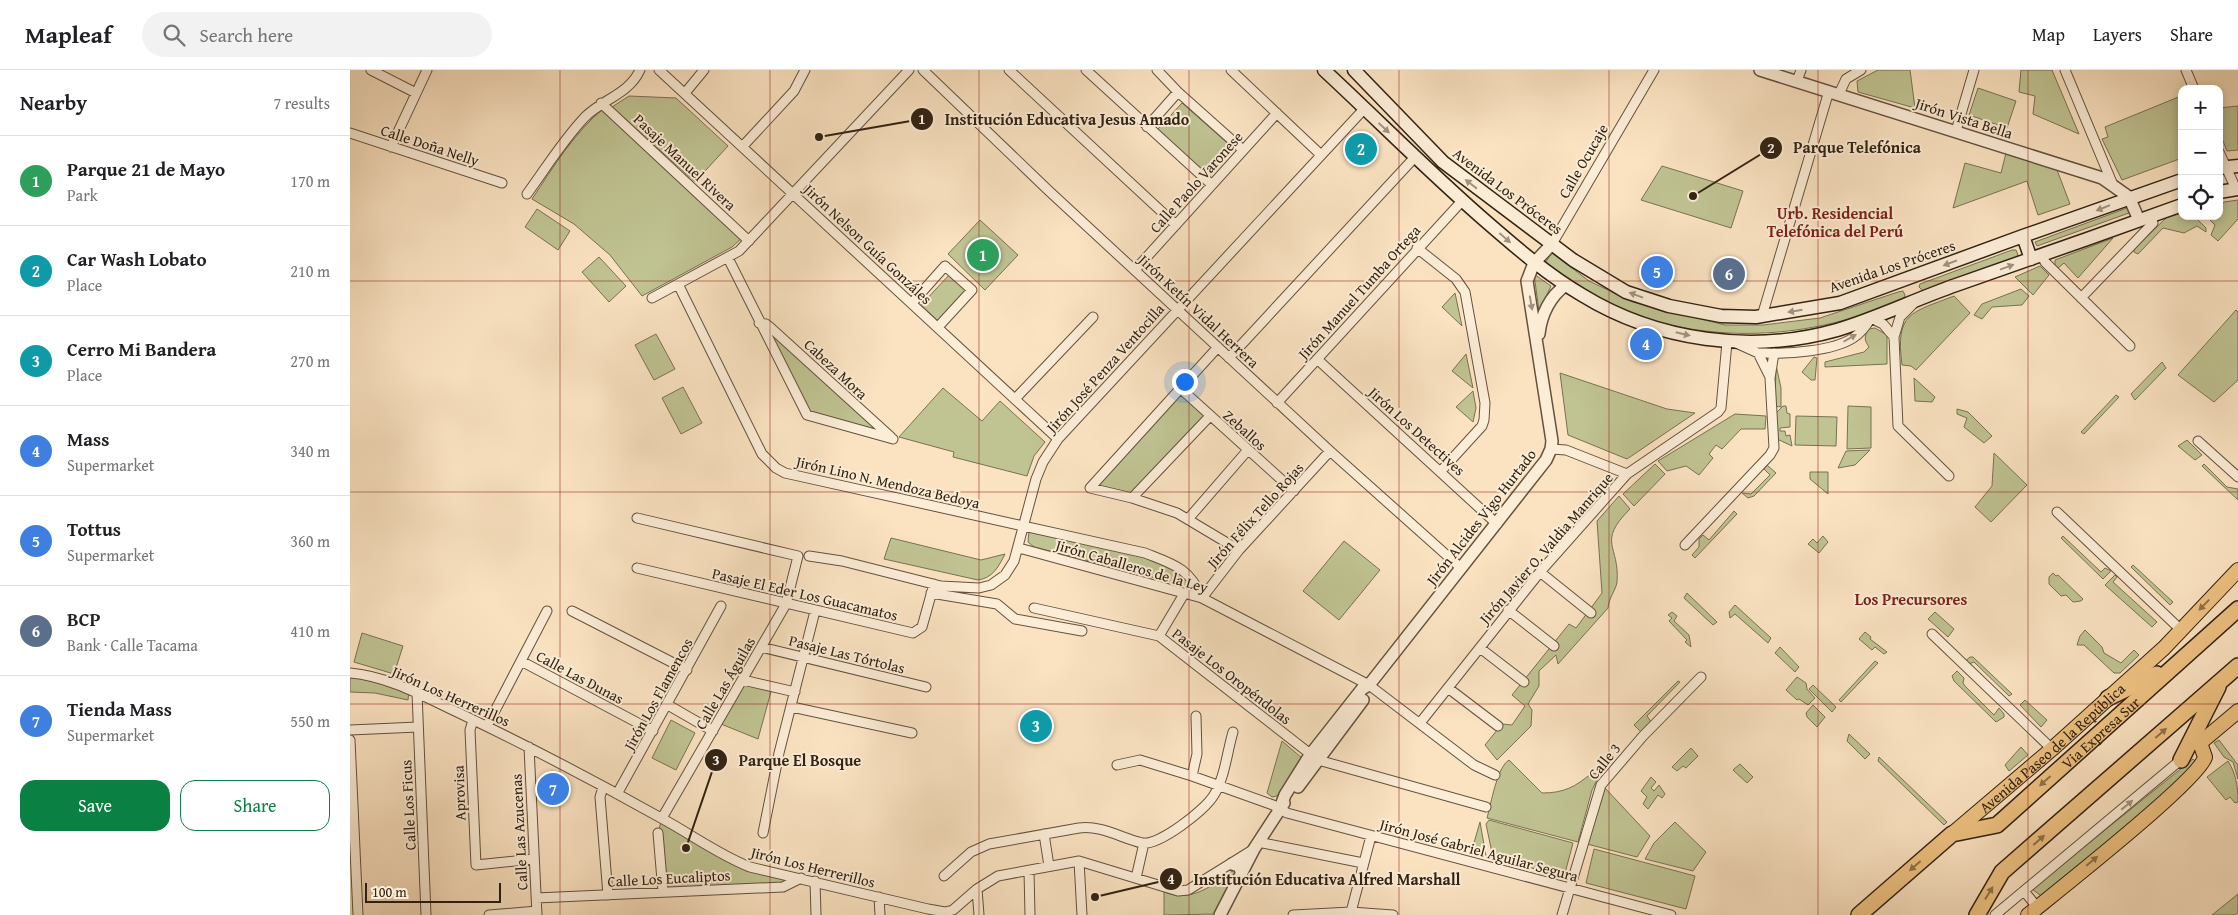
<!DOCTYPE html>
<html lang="en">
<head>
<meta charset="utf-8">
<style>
  body { margin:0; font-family:"Gentium Book Plus",serif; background:#f2f2f2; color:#202124 }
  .controls { position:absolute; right:15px; top:15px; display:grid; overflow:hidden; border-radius:10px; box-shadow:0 2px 8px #0003 }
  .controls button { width:45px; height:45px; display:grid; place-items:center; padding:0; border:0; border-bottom:1px solid #e0e0e0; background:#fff; color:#202124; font:25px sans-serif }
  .scale { position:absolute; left:15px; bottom:12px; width:136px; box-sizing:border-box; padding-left:5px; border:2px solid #312212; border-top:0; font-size:14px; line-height:18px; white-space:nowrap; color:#312212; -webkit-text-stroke:4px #fcedd7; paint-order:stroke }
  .you { position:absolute; left:834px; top:311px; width:18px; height:18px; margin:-12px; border:4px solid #fff; border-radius:50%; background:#1a73e8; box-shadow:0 0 0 8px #1a73e833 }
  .badge { display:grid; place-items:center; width:32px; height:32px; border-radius:50%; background:#0b8043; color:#fff; font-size:16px; font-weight:700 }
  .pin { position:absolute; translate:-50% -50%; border:2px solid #fff; box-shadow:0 1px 5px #0006 }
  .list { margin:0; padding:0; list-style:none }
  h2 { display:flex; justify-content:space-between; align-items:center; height:65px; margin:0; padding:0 20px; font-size:21px }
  h2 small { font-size:16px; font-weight:400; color:#757577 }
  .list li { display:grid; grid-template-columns:32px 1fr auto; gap:15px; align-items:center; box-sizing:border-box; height:90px; padding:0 20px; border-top:1px solid #e0e0e0 }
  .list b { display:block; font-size:19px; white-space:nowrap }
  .list p { margin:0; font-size:16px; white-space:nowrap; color:#757577 }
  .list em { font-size:16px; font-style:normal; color:#757577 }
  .actions { display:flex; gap:10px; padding:15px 20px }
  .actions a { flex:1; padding:11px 0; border:1px solid #0b8043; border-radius:15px; text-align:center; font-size:18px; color:#0b8043 }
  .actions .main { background:#0b8043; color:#fff }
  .icon { flex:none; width:28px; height:28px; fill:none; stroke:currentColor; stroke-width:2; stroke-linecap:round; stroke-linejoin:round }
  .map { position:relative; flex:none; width:1888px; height:845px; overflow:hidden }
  header { display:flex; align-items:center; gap:30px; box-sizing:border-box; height:70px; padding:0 25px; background:#fff; border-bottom:1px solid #e0e0e0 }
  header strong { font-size:24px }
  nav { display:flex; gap:28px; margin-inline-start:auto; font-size:18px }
  .search { width:350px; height:45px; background:#f2f2f2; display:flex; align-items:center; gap:12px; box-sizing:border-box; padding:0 18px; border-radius:28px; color:#757577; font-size:19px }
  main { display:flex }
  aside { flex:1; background:#fff }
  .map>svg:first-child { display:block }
  .green { fill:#c0c392; stroke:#787252 }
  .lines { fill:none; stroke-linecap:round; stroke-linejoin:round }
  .minor-casing { stroke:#64523e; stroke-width:11 }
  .tertiary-casing { stroke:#64523e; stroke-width:14 }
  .secondary-casing { stroke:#312212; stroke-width:15 }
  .primary-casing { stroke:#312212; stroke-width:16 }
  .trunk-casing { stroke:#312212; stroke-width:18 }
  .minor { stroke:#fcedd7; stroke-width:9 }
  .tertiary { stroke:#fcedd7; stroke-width:11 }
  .secondary { stroke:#fcedd7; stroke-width:12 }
  .primary { stroke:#eec281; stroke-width:14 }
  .trunk { stroke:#eec281; stroke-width:15 }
  .oneway { fill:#a1927e }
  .oneway2 { fill:#90724a }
  .grid { fill:none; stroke:#8f2418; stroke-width:1; stroke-opacity:0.55 }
  .labels { text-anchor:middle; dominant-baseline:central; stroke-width:4; stroke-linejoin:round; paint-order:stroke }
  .street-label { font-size:15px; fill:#312212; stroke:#fcedd7 }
  .neighbourhood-label { font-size:16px; font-weight:bold; fill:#7a1f14; stroke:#fcedd7 }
  .leader { fill:none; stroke:#312212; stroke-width:2 }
  .callout-dot { fill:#312212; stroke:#fcedd7; stroke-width:2 }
  .mark-label { font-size:15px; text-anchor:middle; font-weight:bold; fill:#fff }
  .callout-label { font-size:16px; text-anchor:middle; font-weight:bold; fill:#312212; stroke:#fcedd7; stroke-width:4; stroke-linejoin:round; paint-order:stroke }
</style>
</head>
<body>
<header>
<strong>Mapleaf</strong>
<div class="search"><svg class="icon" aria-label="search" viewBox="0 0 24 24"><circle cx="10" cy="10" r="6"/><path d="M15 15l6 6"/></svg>Search here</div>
<nav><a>Map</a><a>Layers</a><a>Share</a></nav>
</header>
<main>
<aside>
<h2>Nearby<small>7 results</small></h2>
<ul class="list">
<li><span class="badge" style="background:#2e9e5b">1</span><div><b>Parque 21 de Mayo</b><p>Park</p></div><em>170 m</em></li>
<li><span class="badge" style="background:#0f9aa8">2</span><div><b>Car Wash Lobato</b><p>Place</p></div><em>210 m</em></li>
<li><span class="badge" style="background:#0f9aa8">3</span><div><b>Cerro Mi Bandera</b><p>Place</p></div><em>270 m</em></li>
<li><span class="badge" style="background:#3f7fe0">4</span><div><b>Mass</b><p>Supermarket</p></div><em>340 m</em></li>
<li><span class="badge" style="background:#3f7fe0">5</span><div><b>Tottus</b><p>Supermarket</p></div><em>360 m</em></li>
<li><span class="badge" style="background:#5c6f8a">6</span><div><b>BCP</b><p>Bank · Calle Tacama</p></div><em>410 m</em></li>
<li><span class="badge" style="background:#3f7fe0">7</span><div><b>Tienda Mass</b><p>Supermarket</p></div><em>550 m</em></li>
</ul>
<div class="actions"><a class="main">Save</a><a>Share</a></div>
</aside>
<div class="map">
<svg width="1888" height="845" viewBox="0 0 1888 845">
  <rect width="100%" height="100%" fill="#fbe3c2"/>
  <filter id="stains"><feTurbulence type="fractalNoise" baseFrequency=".004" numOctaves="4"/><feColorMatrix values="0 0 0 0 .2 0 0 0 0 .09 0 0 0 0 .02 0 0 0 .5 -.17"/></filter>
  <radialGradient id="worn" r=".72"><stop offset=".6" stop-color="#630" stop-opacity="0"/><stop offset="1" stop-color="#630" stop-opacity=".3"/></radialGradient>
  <path class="green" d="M1528,0h32l5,38 -57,-16 -1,-11z
    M1671,0h31l27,64 -46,-20 2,-18 -16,-4z
    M1628,18l38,13 -9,27 -38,-13z
    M279,26l47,2 52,48 -33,36 -83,-75z
    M1831,26l1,62 -60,22 -20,-41 6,-2 -3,-10z
    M832,33l52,46 -26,28 -51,-47z
    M1888,36v44l-11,1 -8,-20v-23z
    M254,38l138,130 -10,9 -90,49 -32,-41 -36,-31 -42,-25c22,-33 42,-66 72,-91z
    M1656,83l51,17 13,34 -32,11 -11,-34 -74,27 12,-45 36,10z
    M1312,96l81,25 -12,37 -90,-28z
    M1888,130v19l-20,22 -7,-6 4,-10 -6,-6 2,-3h8v-8l5,-6z
    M1777,138l2,5 -92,33 -2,-4z
    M187,139l33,22 -12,19 -33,-23z
    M1832,143v3h12l12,12v4l-9,-6 -13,7 -21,-5 -25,26 -4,-2v-3l32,-31z
    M630,150l38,35 -33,35 -37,-36z
    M1763,168l-35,40 -14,-15 -6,5 -3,-2v-6z
    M1662,180h4l2,5 -4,4 -90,33 -5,-5 1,-3z
    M1202,183l37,28 44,21 92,23h38l57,-7 78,-26 5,-1 2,4 -1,3c-91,43 -203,49 -295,6 -22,-11 -43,-28 -64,-41z
    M249,187l27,29 -17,16 -27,-30z
    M1690,196l9,9 -16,20 -18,-18z
    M600,204l17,15 -29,32 -17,-16z
    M1184,204l17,12 -12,25z
    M1671,219l8,7 -7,9 -30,2 -10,12 -8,-4 8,-11z
    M1105,223l7,33 -20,-19z
    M1604,226l16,17 -54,57 -5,-4 -9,-1c-7,-53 9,-52 52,-69z
    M1886,240l2,2v68l-24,22 -36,-27z
    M416,255l118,108 -75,-20z
    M1525,258l12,7v29l-62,3v-5l39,-10 5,-5c-5,-7 -5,-11 0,-18z
    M306,264l19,35 -21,11 -19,-35z
    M1116,284l7,34 -21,-17z
    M1464,287l3,1 -2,22h-4l-9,-8z
    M1812,292l4,6 -31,32 -4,-6z
    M1426,295l5,23v19l-6,-1z
    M1210,303l107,36 28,4 -68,46 -59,-24z
    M1564,308l21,19 -3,5 -17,-1z
    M333,317l19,36 -21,11 -19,-36z
    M593,318l39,33 18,-20 45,41 -11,14 -7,20 -74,-19 1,-5 -55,-15z
    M1123,321l3,17 -3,14 -17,-15z
    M830,322l27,25 -74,78 -37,-9z
    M1766,325l3,2 -35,37 -3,-2z
    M1433,336h3l1,7 3,1v13l-10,1v3h5l1,5 4,-1 2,11 -15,-7 -1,-26z
    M1498,336l23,1v41l-24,1z
    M1607,339l11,3 24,24 -8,7 -20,-16 3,-9 -10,-4z
    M1385,344l31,2 -1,13h-24l-19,20 -6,-4 -7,9 4,4 -14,17 -13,-9 -19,5 -9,-10z
    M1446,346l41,1 -1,29 -41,-1z
    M1837,370l15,15 -7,5 -17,-14z
    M1520,380l-15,15 -17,3 8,-17z
    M1644,383l33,32 -36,37 -16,-15 17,-21z
    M1305,394l10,10 -31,32 -11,-12z
    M1854,394l23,23 11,2v11l-36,-34z
    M1417,395l9,8 -22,23 -6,2 -6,-5 9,1 19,-19 -6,-6z
    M1460,402h18v22l-18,-15z
    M1269,426l11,13c-34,34 -10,36 -13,73 -1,8 -8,15 -9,26l-50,56 -2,-9 -17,16v15l-11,18 4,6 -1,16 -34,34 -12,-15 17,-21 10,1 13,-19 -13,-11 57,-71 7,4 26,-35 -5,-72z
    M1384,441l3,3 -42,44 -3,-3 7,-8v-8l4,-4 6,5z
    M679,460l117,28 37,16 10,11 -2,2 -157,-40 -6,-5z
    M1473,466l5,6 -9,11 -11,-9 5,-5 4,4z
    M1713,466l38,36 4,-4 6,3 -8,8 -42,-41z
    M541,468l90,22 24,-6c-6,12 -12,24 -27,26l-94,-21z
    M994,471l36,29 -41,50 -36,-29z
    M1783,495l40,37 -3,3 -39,-38z
    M1703,503l3,3 2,-1 25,24 -2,2 -8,1 -7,-7 -5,1 -12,-12v-7z
    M1765,505l2,2 -4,5 44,40 -5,5 -47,-42z
    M1337,523l30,29 -4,3 -29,-27z
    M1385,535l36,33 -3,5 -33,-29 -5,4 -1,-6z
    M1322,542l5,4 -3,5 15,14 2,12 -6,-5 2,-2 -18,-19 3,-3 -4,-3z
    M1585,542l19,17 -6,8 -20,-18z
    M1735,560l17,17 2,6 17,10 13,-13 5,5 -19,18h-6l-30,-28h-7l3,-9z
    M1515,562l6,5 -1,2 17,13 -3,2 -9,-7 -3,3 -13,-11z
    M12,563l41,13 -9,28 -40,-12z
    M1430,577l19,20 -4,5 -20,-19z
    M1620,587h3l39,37 -3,2 -35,-34 -5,2 -6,-1z
    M1525,591l3,2 -37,39 -2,-2z
    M1607,601l7,7 -1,5 2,3 29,29 5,-7 5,6v3l-8,5 -42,-41 -2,-5z
    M0,603l59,17 -1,10 -33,-7 -25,-1z
    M1447,607l9,6 1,6 8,9 -7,7 -9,-6 -2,1 -11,-10z
    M393,610l29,8 -14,51 -37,-15z
    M1328,611l2,1 -33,34 5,7 -9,11 -9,-9z
    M1463,615l23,22 -4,5 -23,-23z
    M1675,630l22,20 -6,7 -21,-22z
    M1463,635l12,12 -8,10 -10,-10 -1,-4z
    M321,650l24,13 -19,37 -24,-12z
    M1499,664l21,20 -5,5 -18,-18z
    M1869,670l19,25v14l-5,-17 -9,-5 -10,-14z
    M932,671l20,17 -25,38 -5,1 -5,-4z
    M1671,677l7,8 -19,16 -4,-6z
    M1341,678l7,8 -12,12 -3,-2 -6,5 -5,-4z
    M1529,687l68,65 -3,3 -66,-64z
    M1843,689l6,6 -155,133 -12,-9z
    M1159,690l33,33c22,0 33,-6 50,-20l5,1 1,4 -6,12 -14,52 -91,-24c4,-14 10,-51 22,-58z
    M1878,691c8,13 10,25 10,41l-3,1 -5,-6 -4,3 -19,-23z
    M1390,694l13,13 -6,6 -14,-13z
    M1301,707l5,5 -5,6 3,3 5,-6 6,9 -3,4 -4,-3 -10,14 -5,-5 4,-7 -6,-6z
    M1255,718l45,48 -13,21 -50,-13z
    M312,748l75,44 64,16 -18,9 -120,5 -5,-59z
    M1139,750l84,23 -9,34 -68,-19 -4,-5 -6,-29z
    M1130,752l6,34 -15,-3z
    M1325,752l31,30 -13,19 -48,-12 9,-16z
    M1244,779l101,27 -9,33 -100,-26z
    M887,800l-21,44 -52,1v-23c23,9 41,-1 60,-15 5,-3 7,-7 13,-7z
    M1888,824v19l-3,2h-23z"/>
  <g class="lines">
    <g class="minor-casing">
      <path id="minor" d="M21,0l45,23
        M309,0l399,369
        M573,0l126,121 281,260 131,117
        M659,0l167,155
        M736,0l126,115
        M807,0l21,22
        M881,0l90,85
        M1715,0l48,115
        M1836,0l8,19
        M1447,11l4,-11
        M335,23l19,-23
        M1489,24l7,-15 15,-9
        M251,33l148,138
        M797,57l31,-35 65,58
        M1606,61l18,-61
        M0,63l152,50
        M393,76l51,-55 11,-21
        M41,77l36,-77
        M1869,82l17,37
        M177,124c19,-26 36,-54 58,-77 18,-18 44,-23 55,-47
        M1202,174l102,-174
        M1067,178l39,31 9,13 20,111 -1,17 -2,6 -41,45
        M1692,185l3,7 85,84
        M378,188l79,157 86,24
        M785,200l142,-157
        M328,214l84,170 14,14 9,5 360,80c28,11 45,15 57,45
        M302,228l87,-47 170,-181
        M1731,228l72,-75 -3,-7
        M562,233l33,-37 27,24 -34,37
        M1563,234l-13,13 -6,20 4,89 51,50
        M1412,246l67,-225
        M409,253l7,1 5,4 120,109
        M1386,273l22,10h8c23,1 67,-2 87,-15 8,-5 13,-12 18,-20l12,6 11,13
        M868,277l-128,141 42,10 45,15 62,37
        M1408,283l11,22
        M879,288l186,-201
        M967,289l180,165
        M830,318l114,103
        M665,329l78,-82
        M927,333l185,-202
        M1848,371l40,36
        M1201,379l15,1 61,24
        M782,428l78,-82
        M1707,442l124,118
        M287,448l161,38 -12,48 -124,214
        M839,448l58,-67
        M1335,475l85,-90 4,-7 -4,-70 4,-25
        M669,478l183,50 167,87 105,80 21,10
        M459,486l33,5 99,25 38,2 12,-3 14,-10 9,-14 22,-82 7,-17 15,-23 306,-330
        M287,498l276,65 9,-6 12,-43
        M1190,502l51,41
        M581,523l66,11 18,15 67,12
        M852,528l37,-48 91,-99
        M684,538l125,28 159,124 168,47
        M1158,540l46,36
        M222,541l115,59
        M1582,564l120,115
        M809,566l25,-42
        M411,577l165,40
        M1130,578l44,34
        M171,591l132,70
        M0,603c38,3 75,24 109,40 69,33 136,68 202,105 30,16 58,37 89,49l178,42 17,3 8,-2 24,-21 21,-13 81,-15 99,30 10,-1 66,-41
        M393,610l52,12
        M1098,618l50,38
        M67,623l9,222
        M318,635l45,26
        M442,637l120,26
        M123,650l-3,10 6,135 58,-6
        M1070,653l120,-151 87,-98 91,-62 3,-4 6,-66
        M137,656l60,-115
        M0,660l68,-3
        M0,670l8,175
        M179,677l8,168
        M767,695l23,-5 52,16 81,29 14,8 384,102
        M842,706l5,-22 -1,-38
        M253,717l-3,10 8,98
        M267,724l104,-188
        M308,763l5,59
        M413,763l16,-80 36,-142
        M694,764l5,32
        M908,772l105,21
        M729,791l3,54
        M679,801l1,44
        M594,806l27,-24 18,-8 90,-16c22,-3 42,10 63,15 17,3 63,-33 72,-48 11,-18 13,-43 19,-63
        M786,808l8,-35
        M465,811l1,34
        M627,819l2,26
        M1674,821l13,16
        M529,827l1,18
        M186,828l247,-11 18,-9
        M1001,842l20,-76
        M139,845l48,-4
        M943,845l58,-3 42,3
        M1212,845l39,-130 42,-49 58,-59
        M1645,845l188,-157"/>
    </g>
    <g class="tertiary-casing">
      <path id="tertiary" d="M1410,0l342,108 27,19 10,23
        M1189,264c2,-19 11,-38 27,-49
        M948,717l65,-87
        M930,738l5,-13 25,-40 52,-66 7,-4 177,-225 5,-11 1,-8 -25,-160 7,-18 18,-19
        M882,794l7,2 3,8
        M870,845l34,-66 30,-46"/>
    </g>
    <g class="secondary-casing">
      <path id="secondary" d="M974,0c55,51 108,105 165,154 30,26 59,51 93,71 75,46 170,59 255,35 40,-12 79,-31 119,-45 75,-26 151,-53 226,-80
        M1004,0l89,92 130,98 53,32 43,14 52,10 35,1 84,-14 183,-67 159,-56
        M1869,98l19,-2
        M1869,122l19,-3
        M1673,166l8,23"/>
    </g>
    <g class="primary-casing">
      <g id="primary">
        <path id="s1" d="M1602,764l100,-85 112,-101 74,-78"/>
        <path d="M1678,845c27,-22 172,-136 177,-158l-5,-14 38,-32"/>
      </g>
    </g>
    <g class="trunk-casing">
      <g id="trunk">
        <path d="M1758,628l49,-24"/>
        <path d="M1831,690l37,-73"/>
        <path id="s2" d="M1509,845l93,-81 45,-9 241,-216"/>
        <path d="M1627,845l25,-43 236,-206"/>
      </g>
    </g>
    <use href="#minor" class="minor"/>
    <use href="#tertiary" class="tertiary"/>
    <use href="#secondary" class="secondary"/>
    <use href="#primary" class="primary"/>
    <use href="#trunk" class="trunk"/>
  </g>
  <defs><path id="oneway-solid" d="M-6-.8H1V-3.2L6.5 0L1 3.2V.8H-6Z" transform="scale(1.25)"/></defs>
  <g class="oneway">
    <use href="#oneway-solid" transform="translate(1034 58) rotate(43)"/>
    <use href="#oneway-solid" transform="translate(1121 114) rotate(-142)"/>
    <use href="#oneway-solid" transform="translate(1753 138) rotate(158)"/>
    <use href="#oneway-solid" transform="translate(1155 168) rotate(41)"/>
    <use href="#oneway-solid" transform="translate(1600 193) rotate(159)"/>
    <use href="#oneway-solid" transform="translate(1657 197) rotate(-20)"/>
    <use href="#oneway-solid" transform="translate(1286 225) rotate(-160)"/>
    <use href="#oneway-solid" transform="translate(1181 233) rotate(80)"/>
    <use href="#oneway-solid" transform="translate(1445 241) rotate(171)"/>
    <use href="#oneway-solid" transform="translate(1333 264) rotate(13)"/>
    <use href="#oneway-solid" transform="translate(1500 268) rotate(-30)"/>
    <use href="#oneway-solid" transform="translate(1777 735) rotate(-40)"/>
  </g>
  <g class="oneway2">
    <use href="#oneway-solid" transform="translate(1854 535) rotate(134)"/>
    <use href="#oneway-solid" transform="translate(1811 663) rotate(-41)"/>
    <use href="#oneway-solid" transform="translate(1695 711) rotate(138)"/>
    <use href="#oneway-solid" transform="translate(1689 770) rotate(-41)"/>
    <use href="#oneway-solid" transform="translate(1742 791) rotate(-40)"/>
    <use href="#oneway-solid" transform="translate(1565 796) rotate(139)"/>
    <use href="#oneway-solid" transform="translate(1639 823) rotate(-58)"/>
  </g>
  <path class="grid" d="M210,0v845M420,0v845M629,0v845M839,0v845M1049,0v845M1259,0v845M1468,0v845M1678,0v845M0,211h1888M0,422h1888M0,634h1888"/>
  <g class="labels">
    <g class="street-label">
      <text transform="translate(1614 48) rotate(18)">Jirón Vista Bella</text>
      <text transform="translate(80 75) rotate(18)">Calle Doña Nelly</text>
      <text transform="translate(1233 91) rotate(-60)">Calle Ocucaje</text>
      <text transform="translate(335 92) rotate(43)">Pasaje Manuel Rivera</text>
      <text transform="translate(846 112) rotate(-48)">Calle Paolo Varonese</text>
      <text transform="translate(1158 121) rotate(37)">Avenida Los Próceres</text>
      <text transform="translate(518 174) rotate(43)">Jirón Nelson Guía Gonzáles</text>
      <text transform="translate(1542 196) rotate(-19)">Avenida Los Próceres</text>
      <text transform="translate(1009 222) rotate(-48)">Jirón Manuel Tumba Ortega</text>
      <text transform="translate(849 241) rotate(43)">Jirón Ketín Vidal Herrera</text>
      <text transform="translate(755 298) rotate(-48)">Jirón José Penza Ventocilla</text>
      <text transform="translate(486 299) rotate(43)">Cabeza Mora</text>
      <text transform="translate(895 360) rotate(42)">Zeballos</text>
      <text transform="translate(1067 361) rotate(42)">Jirón Los Detectives</text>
      <text transform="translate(538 412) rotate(13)">Jirón Lino N. Mendoza Bedoya</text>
      <text transform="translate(905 445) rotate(-48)">Jirón Félix Tello Rojas</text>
      <text transform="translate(1131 447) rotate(-52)">Jirón Alcides Vigo Hurtado</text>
      <text transform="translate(1196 478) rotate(-49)">Jirón Javier O. Valdia Manrique</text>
      <text transform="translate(782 496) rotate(16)">Jirón Caballeros de la Ley</text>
      <text transform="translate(455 524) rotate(13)">Pasaje El Eder Los Guacamatos</text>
      <text transform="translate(497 584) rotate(14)">Pasaje Las Tórtolas</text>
      <text transform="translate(882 606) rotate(38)">Pasaje Los Oropéndolas</text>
      <text transform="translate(230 607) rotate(28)">Calle Las Dunas</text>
      <text transform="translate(375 613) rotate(-60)">Calle Las Águilas</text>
      <text transform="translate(308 624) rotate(-61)">Jirón Los Flamencos</text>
      <text transform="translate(101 626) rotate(24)">Jirón Los Herrerillos</text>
      <text stroke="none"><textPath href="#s2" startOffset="308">Via Expresa Sur</textPath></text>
      <text stroke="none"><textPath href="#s1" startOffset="132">Avenida Paseo de la República</textPath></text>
      <text transform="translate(1254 691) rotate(-51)">Calle 3</text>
      <text transform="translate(109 723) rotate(-92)">Aprovisa</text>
      <text transform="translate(58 735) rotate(-93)">Calle Los Ficus</text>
      <text transform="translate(169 762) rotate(-93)">Calle Las Azucenas</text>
      <text transform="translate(1129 780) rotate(15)">Jirón José Gabriel Aguilar Segura</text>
      <text transform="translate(463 797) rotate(14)">Jirón Los Herrerillos</text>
      <text transform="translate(319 808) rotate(-3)">Calle Los Eucaliptos</text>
    </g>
    <g class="neighbourhood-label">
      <text x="1485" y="143">Urb. Residencial<tspan x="1485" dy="18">Telefónica del Perú</tspan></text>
      <text x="1561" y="529">Los Precursores</text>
    </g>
  </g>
  <path class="leader" d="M469 67L572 49M1343 126L1421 78M336 778L366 690M745 827L821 809"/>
  <g class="callout-dot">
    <circle cx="469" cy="67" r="5"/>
    <circle cx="1343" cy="126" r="5"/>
    <circle cx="336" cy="778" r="5"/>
    <circle cx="745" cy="827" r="5"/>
    <circle cx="572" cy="49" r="12"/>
    <circle cx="1421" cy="78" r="12"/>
    <circle cx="366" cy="690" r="12"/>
    <circle cx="821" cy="809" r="12"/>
  </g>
  <g class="mark-label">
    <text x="572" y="54">1</text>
    <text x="1421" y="83">2</text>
    <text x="366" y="695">3</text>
    <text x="821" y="814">4</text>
  </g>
  <g class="callout-label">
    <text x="717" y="55">Institución Educativa Jesus Amado</text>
    <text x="1507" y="83">Parque Telefónica</text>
    <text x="450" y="696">Parque El Bosque</text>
    <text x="977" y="815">Institución Educativa Alfred Marshall</text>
  </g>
  <rect width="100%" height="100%" filter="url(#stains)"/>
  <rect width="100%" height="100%" fill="url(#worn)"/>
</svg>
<div class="controls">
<button>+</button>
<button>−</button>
<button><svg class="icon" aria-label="locate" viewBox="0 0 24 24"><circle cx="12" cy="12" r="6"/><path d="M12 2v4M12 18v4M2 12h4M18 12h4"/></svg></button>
</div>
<div class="scale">100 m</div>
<div class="you"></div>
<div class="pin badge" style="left:633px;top:185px;background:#2e9e5b">1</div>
<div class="pin badge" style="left:1011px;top:79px;background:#0f9aa8">2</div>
<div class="pin badge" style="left:686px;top:656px;background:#0f9aa8">3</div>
<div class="pin badge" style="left:1296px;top:274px;background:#3f7fe0">4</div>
<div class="pin badge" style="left:1307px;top:202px;background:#3f7fe0">5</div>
<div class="pin badge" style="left:1379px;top:204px;background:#5c6f8a">6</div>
<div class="pin badge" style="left:203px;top:719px;background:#3f7fe0">7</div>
</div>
</main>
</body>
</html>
